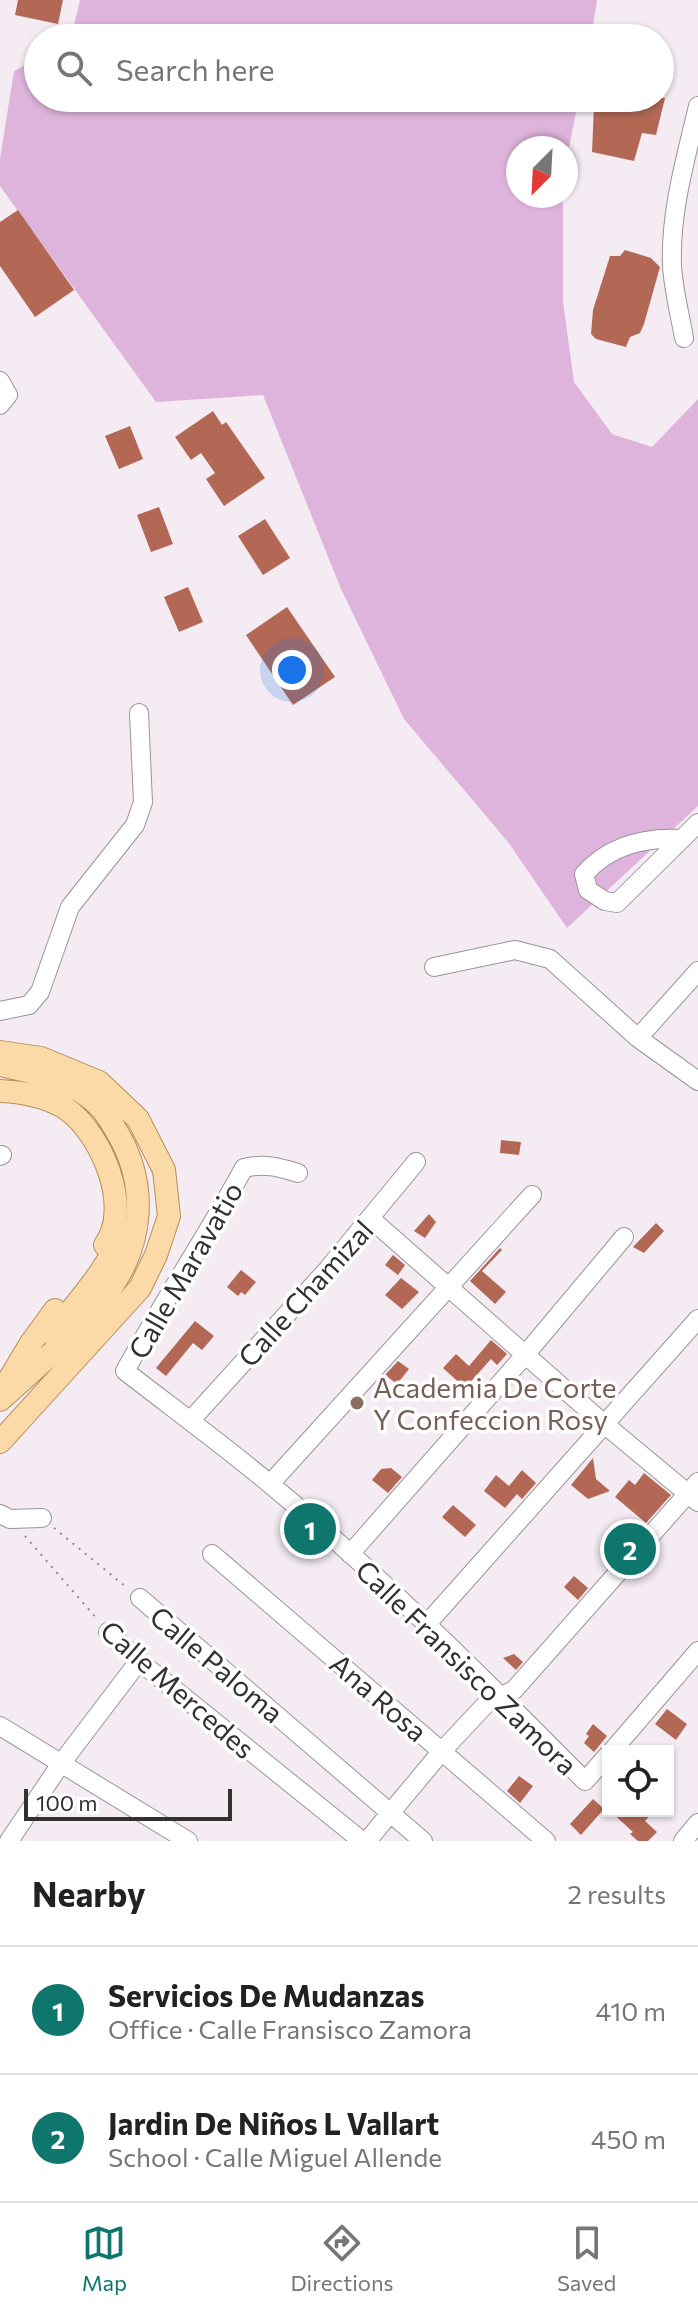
<!DOCTYPE html>
<html lang="en">
<head>
<meta charset="utf-8">
<style>
  body { margin:0; font-family:Commissioner,sans-serif; background:#f2f2f2; color:#222 }
  .controls { position:absolute; right:24px; bottom:24px; display:grid; overflow:hidden; border-radius:0px; box-shadow:0 2px 6px #0004 }
  .controls button { width:72px; height:72px; display:grid; place-items:center; padding:0; border:0; border-bottom:2px solid #e0e0e0; background:#fff; color:#222; font:40px sans-serif }
  .compass { position:absolute; left:506px; top:136px; width:72px; height:72px; border-radius:50%; background:#fff; box-shadow:0 2px 6px #0004; rotate:204deg }
  .scale { position:absolute; left:24px; bottom:20px; width:208px; box-sizing:border-box; padding-left:8px; border:4px solid #333032; border-top:0; font-size:22px; line-height:28px; white-space:nowrap; color:#333032; -webkit-text-stroke:6px #fff; paint-order:stroke }
  .you { position:absolute; left:292px; top:670px; width:28px; height:28px; margin:-20px; border:6px solid #fff; border-radius:50%; background:#1a73e8; box-shadow:0 0 0 12px #1a73e833 }
  .badge { display:grid; place-items:center; width:52px; height:52px; border-radius:50%; background:#0f766e; color:#fff; font-size:26px; font-weight:700 }
  .pin { position:absolute; translate:-50% -50%; border:4px solid #fff; box-shadow:0 2px 8px #0006 }
  .list { margin:0; padding:0; list-style:none }
  h2 { display:flex; justify-content:space-between; align-items:center; height:104px; margin:0; padding:0 32px; font-size:34px }
  h2 small { font-size:26px; font-weight:400; color:#767676 }
  .list li { display:grid; grid-template-columns:52px 1fr auto; gap:24px; align-items:center; box-sizing:border-box; height:128px; padding:0 32px; border-top:2px solid #e0e0e0 }
  .list b { display:block; font-size:30px; white-space:nowrap }
  .list p { margin:0; font-size:26px; white-space:nowrap; color:#767676 }
  .list em { font-size:26px; font-style:normal; color:#767676 }
  .icon { flex:none; width:44px; height:44px; fill:none; stroke:currentColor; stroke-width:2; stroke-linecap:round; stroke-linejoin:round }
  .map { position:relative; flex:none; width:698px; height:1841px; overflow:hidden }
  .search { position:absolute; background:#fff; box-shadow:0 2px 6px #0004; left:24px; right:24px; top:24px; height:88px; display:flex; align-items:center; gap:20px; box-sizing:border-box; padding:0 28px; border-radius:44px; color:#767676; font-size:30px }
  .sheet { height:360px; background:#fff }
  nav { display:flex; justify-content:space-around; align-items:center; box-sizing:border-box; height:112px; border-top:2px solid #e0e0e0; background:#fff; font-size:22px; color:#767676 }
  nav a { display:grid; justify-items:center; gap:4px }
  nav .on { color:#0f766e }
  .map>svg:first-child { display:block }
  .green { fill:#dfb4dc }
  .building { fill:#b26855 }
  .lines { fill:none; stroke-linecap:round; stroke-linejoin:round }
  .minor-casing { stroke:#9b939a; stroke-width:20 }
  .major-casing { stroke:#b38e58; stroke-width:24 }
  .path { stroke:#918b90; stroke-width:2; stroke-dasharray:2 6; stroke-linecap:butt }
  .minor { stroke:#fff; stroke-width:18 }
  .major { stroke:#fbdaa7; stroke-width:22 }
  .education-dot { fill:#8d6e63; stroke:#fff; stroke-width:3 }
  .labels { text-anchor:middle; dominant-baseline:central; stroke-width:7; stroke-linejoin:round; paint-order:stroke }
  .street-label { font-size:28px; fill:#333032; stroke:#fff }
  .education-label { font-size:28px; fill:#785e54; stroke:#fff; text-anchor:start }
</style>
</head>
<body>
<div class="map">
<svg width="698" height="1841" viewBox="0 0 698 1841">
  <rect width="100%" height="100%" fill="#f4ebf3"/>
  <path class="green" d="M80,0h517l-6,38h-520z
    M38,58v40h541l-13,64v-14h-48v48h45v106l11,80 38,52 40,13 46,-48v407l-131,122 -59,-86 -104,-123 -63,-130 -78,-194 -107,7 -156,-216v-27l14,-88z"/>
  <path class="building" d="M18,0h45l-5,24 -43,-9z
    M597,98h68l-9,37 -14,-2 -8,28 -42,-9 2,-46z
    M18,210l56,80 -39,27 -35,-51v-44z
    M625,250l26,8 9,9 -16,57 -4,9 -10,4 -4,10 -30,-8 -5,-5 2,-24 17,-54h10z
    M213,411l9,14 4,-3 39,56 -41,28 -18,-27 9,-6 -14,-20 -10,7 -16,-23z
    M130,426l13,33 -24,10 -14,-33z
    M159,507l14,37 -22,8 -14,-37z
    M265,519l25,39 -27,17 -25,-39z
    M188,587l15,35 -24,10 -15,-35z
    M287,607l48,70 -42,28 -47,-70z
    M501,1140l20,2 -2,13 -19,-2z
    M429,1214l7,8 -11,16 -11,-7z
    M656,1223l8,8 -20,22 -11,-6z
    M500,1248l2,2 -20,21 24,21 -11,12 -25,-23z
    M393,1255l12,10 -7,10 -13,-10z
    M241,1270l15,12 -11,13 -4,-3 -3,4 -11,-9z
    M401,1278l18,14 -17,17 -17,-14z
    M195,1321l19,15 -12,14 -9,-7 -27,33 -10,-8z
    M491,1340l16,14 -10,11 -6,-6 -26,29 -22,-20 13,-14 13,12z
    M398,1361l11,8 -12,15 -12,-9z
    M593,1458l3,21 14,12 -22,8 -17,-14z
    M391,1468l11,9 -14,16 -16,-13 9,-11z
    M522,1470l14,13 -14,16 -5,-5 -12,14 -21,-17 12,-16 13,11z
    M644,1473l27,22 -25,28 -31,-26 14,-17 6,5z
    M453,1505l23,20 -11,12 -23,-20z
    M574,1576l14,12 -10,12 -14,-13z
    M514,1654l9,8 -7,8 -13,-12z
    M667,1709l20,15 -11,16 -21,-16z
    M593,1724l14,12 -13,16 -10,-9 5,-7 -3,-2z
    M519,1776l14,10 -13,17 -13,-12z
    M593,1799l11,10 -23,26 -11,-11z
    M610,1811h44l-9,10 12,11 -9,9h-10l-8,-7 3,-2z"/>
  <g class="lines">
    <g class="minor-casing">
      <path id="minor" d="M684,338c-4,-24 -11,-49 -12,-73 -2,-54 14,-107 26,-159
        M0,381l8,14 -8,10
        M682,839c-38,-2 -72,6 -98,35l4,16 17,11 12,2 81,-80
        M434,967l81,-17 35,9 88,79 60,43
        M0,1011l29,-6 11,-13 30,-85 65,-82 8,-23 -4,-89
        M638,1038l60,-67
        M0,1156l2,-1
        M298,1173c-19,-6 -34,-10 -54,-5 -38,69 -81,134 -119,203 49,38 98,74 145,113 111,92 214,195 315,297l23,-26
        M371,1219l232,204 95,79
        M190,1421l137,-151 89,-108
        M270,1484l262,-289
        M0,1514l10,5 32,-1
        M212,1554l334,287
        M350,1554l175,-199 99,-118
        M140,1598l283,243
        M426,1625l272,-306
        M108,1632l31,29 223,180
        M0,1726l188,115
        M612,1751l86,-100
        M9,1841l51,-76 79,-104
        M367,1841l75,-90 45,-48 27,-13 184,-208
        M683,1841l15,-18"/>
    </g>
    <g class="major-casing">
      <path id="major" d="M0,1052l41,6 58,24 39,37 26,51 5,46 -13,39 -16,33 -140,154
        M0,1065c34,8 75,15 100,42 7,7 12,17 17,25 31,52 27,111 -9,160 -30,40 -71,75 -108,108
        M0,1091c23,1 45,5 65,17 36,24 68,99 40,137
        M52,1334c25,-32 57,-65 70,-104
        M4,1388l27,-45 24,-33"/>
    </g>
    <path class="path" d="M54,1528l72,59
      M25,1536l72,83"/>
    <use href="#minor" class="minor"/>
    <use href="#major" class="major"/>
  </g>
  <circle class="education-dot" cx="357" cy="1403" r="8"/>
  <g class="labels">
    <g class="street-label">
      <text transform="translate(185 1270) rotate(-60)">Calle Maravatio</text>
      <text transform="translate(305 1293) rotate(-48)">Calle Chamizal</text>
      <text transform="translate(217 1664) rotate(40)">Calle Paloma</text>
      <text transform="translate(467 1667) rotate(44)">Calle Fransisco Zamora</text>
      <text transform="translate(178 1689) rotate(41)">Calle Mercedes</text>
      <text transform="translate(379 1697) rotate(41)">Ana Rosa</text>
    </g>
    <g class="education-label">
      <text x="373" y="1387">Academia De Corte<tspan x="373" dy="32">Y Confeccion Rosy</tspan></text>
    </g>
  </g>
</svg>
<div class="controls">
<button><svg class="icon" aria-label="locate" viewBox="0 0 24 24"><circle cx="12" cy="12" r="6"/><path d="M12 2v4M12 18v4M2 12h4M18 12h4"/></svg></button>
</div>
<svg class="compass" viewBox="-18 -18 36 36"><path d="M0-13l5 13h-10z" fill="#e53935"/><path d="M0 13l5-13h-10z" fill="#767676"/></svg>
<div class="scale">100 m</div>
<div class="you"></div>
<div class="pin badge" style="left:310px;top:1529px">1</div>
<div class="pin badge" style="left:630px;top:1549px">2</div>
<div class="search"><svg class="icon" aria-label="search" viewBox="0 0 24 24"><circle cx="10" cy="10" r="6"/><path d="M15 15l6 6"/></svg>Search here</div>
</div>
<section class="sheet">
<h2>Nearby<small>2 results</small></h2>
<ul class="list">
<li><span class="badge">1</span><div><b>Servicios De Mudanzas</b><p>Office · Calle Fransisco Zamora</p></div><em>410 m</em></li>
<li><span class="badge">2</span><div><b>Jardin De Niños L Vallart</b><p>School · Calle Miguel Allende</p></div><em>450 m</em></li>
</ul>
</section>
<nav>
<a class="on"><svg class="icon" aria-label="map" viewBox="0 0 24 24"><path d="M3 6l6-2 6 2 6-2v14l-6 2-6-2-6 2zM9 4v14M15 6v14"/></svg>Map</a>
<a><svg class="icon" aria-label="directions" viewBox="0 0 24 24"><path d="M12 3l9 9-9 9-9-9zM9 14v-3h6M13 9l2 2-2 2"/></svg>Directions</a>
<a><svg class="icon" aria-label="saved" viewBox="0 0 24 24"><path d="M7 4h10v16l-5-4-5 4z"/></svg>Saved</a>
</nav>
</body>
</html>
